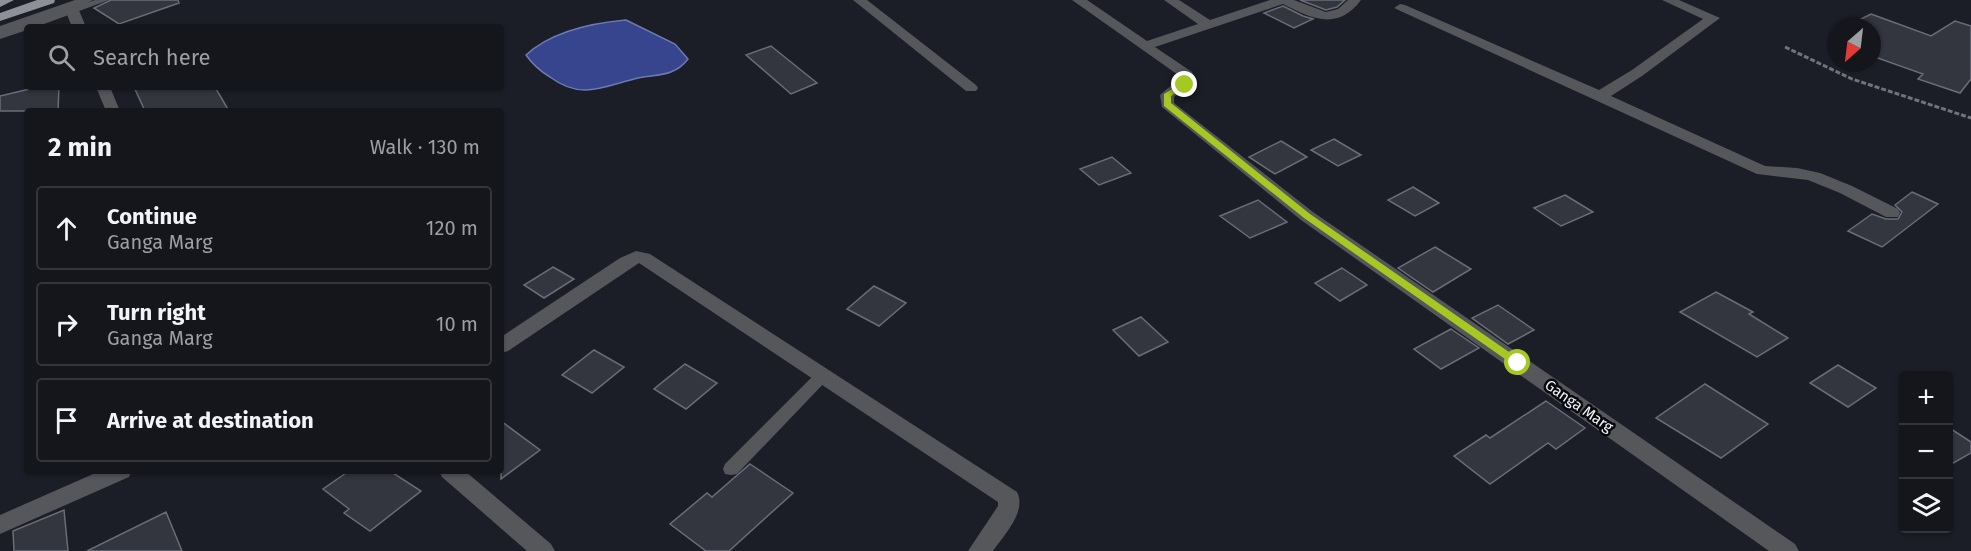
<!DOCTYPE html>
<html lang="en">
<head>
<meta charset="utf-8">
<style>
  body { margin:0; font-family:"Fira Sans",sans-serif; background:#212329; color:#f1f3f6 }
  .controls { position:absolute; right:18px; bottom:18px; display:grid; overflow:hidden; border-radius:6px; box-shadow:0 2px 4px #0004 }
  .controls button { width:54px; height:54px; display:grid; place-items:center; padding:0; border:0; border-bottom:2px solid #33353b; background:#14161c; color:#f1f3f6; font:30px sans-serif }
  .compass { position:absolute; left:1827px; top:18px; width:54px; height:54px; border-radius:50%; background:#14161c; box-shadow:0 2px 4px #0004; rotate:208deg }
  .stop { position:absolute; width:18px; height:18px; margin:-14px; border:4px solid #a6c822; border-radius:50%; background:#fff }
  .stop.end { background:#a6c822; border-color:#fff; box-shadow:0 2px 6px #0008 }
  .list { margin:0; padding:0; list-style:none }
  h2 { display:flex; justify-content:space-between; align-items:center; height:78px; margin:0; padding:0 24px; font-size:26px }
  h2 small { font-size:20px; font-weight:400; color:#9d9fa3 }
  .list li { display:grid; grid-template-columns:39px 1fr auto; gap:18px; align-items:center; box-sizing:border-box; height:84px; margin:0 12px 12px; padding:0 12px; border:2px solid #33353b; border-radius:6px }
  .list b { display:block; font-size:22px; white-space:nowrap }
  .list p { margin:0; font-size:20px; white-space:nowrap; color:#9d9fa3 }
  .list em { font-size:20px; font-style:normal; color:#9d9fa3 }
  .icon { flex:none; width:33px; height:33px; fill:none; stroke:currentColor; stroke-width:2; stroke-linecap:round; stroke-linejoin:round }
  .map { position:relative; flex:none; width:1971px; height:551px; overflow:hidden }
  .search { position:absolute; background:#14161c; box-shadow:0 2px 4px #0004; left:24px; top:24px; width:480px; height:66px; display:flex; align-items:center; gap:15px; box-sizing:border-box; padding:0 21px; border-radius:6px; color:#9d9fa3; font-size:22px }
  .panel { position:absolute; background:#14161c; box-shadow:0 2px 4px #0004; left:24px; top:108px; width:480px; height:366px; border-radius:6px }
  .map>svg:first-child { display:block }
  .water { fill:#36458d; stroke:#6e7aae; stroke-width:1.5 }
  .building { fill:#33363f; stroke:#6a6d78; stroke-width:1.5 }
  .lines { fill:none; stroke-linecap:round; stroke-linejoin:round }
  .path { stroke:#70737b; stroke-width:3; stroke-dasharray:5 2; stroke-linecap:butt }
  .lane { fill:#55575b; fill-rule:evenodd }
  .street { fill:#55575b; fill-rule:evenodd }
  .primary { fill:#8d9099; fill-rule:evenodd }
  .route { fill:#a6c822 }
  .labels { text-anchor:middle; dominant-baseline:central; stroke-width:5; stroke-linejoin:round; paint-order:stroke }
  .street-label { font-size:15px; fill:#f1f4fa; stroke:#07080c }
</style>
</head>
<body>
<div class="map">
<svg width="1971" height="551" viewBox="0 0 1971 551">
  <rect width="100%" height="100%" fill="#1b1e26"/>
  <path class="water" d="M626,20l49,24 13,15c-14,18 -30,15 -50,19 -34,8 -56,23 -88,-1 -10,-6 -17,-12 -24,-22 26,-24 66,-32 100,-35z"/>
  <path class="building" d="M111,0h67l1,3 -60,21 -25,-16z
    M1300,0h45l-8,7 -11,3z
    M1283,6l20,10 10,3 -19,9 -30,-15z
    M1871,14l60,22 24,-15 16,5v53l-11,14 -42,-14 5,-5 -51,-18v-29h-27z
    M771,46l46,37 -26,11 -45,-39z
    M38,87h21l-1,24h-58v-15z
    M134,87h81l14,24h-84z
    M1334,139l27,16 -23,11 -27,-16z
    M1281,141l26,16 -32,17 -26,-17z
    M1112,157l19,16 -32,12 -19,-16z
    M1413,187l26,16 -24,13 -27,-16z
    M1912,192l26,12 -56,43 -34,-16 24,-17 14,5h12l4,-7 -7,-7z
    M1565,195l28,17 -32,14 -27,-18z
    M1258,200l29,22 -37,16 -30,-22z
    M1435,247l36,22 -38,23 -35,-24z
    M553,267l21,12 -30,19 -20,-13z
    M1342,268l25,17 -27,16 -25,-18z
    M874,286l32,17 -27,23 -32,-17z
    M1716,292l37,20 -4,2 39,24 -31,19 -77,-45z
    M1498,305l10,7 26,18 -26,14 -36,-26z
    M1141,317l27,25 -29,14 -26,-26z
    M1451,329l28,19 -38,21 -27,-20z
    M594,350l30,17 -32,26 -30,-18z
    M685,364l32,19 -31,26 -32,-20z
    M1838,365l38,23 -28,19 -38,-24z
    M1705,384l63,40 -47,34 -65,-40z
    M1546,401l39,27 -29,21 -8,-6 -58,41 -36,-28 32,-21 4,3z
    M501,421l39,29 -39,29z
    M1948,427l23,15v11l-23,13z
    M750,464l43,29 -64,58h-23l-36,-27 37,-31 5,4z
    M349,471h41l31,20 -51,40 -26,-18 5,-4 -26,-20z
    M64,510l4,41h-54l-1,-20z
    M166,512l16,39h-95z"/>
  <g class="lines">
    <path class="path" d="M1785,47l67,32 119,39"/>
    <path class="lane" d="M95,0h14l-73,27h-9v3l-27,9v-6z
      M823,370l5,1 2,4 -2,4 -91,95 -6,1 -6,-1 -2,-5 2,-5 93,-93z"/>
    <path class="street" d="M75,0h18l-15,8 8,19h-14l-6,-15 -66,22v-8z
      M853,0h14l109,85 2,3 -2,3h-10z
      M1072,0h15l60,41 51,-17 -34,-24h15l31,20 60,-20h24l32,12 12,-3 10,-9h13c-23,31 -49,19 -78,4l-128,43 37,25 4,8 -22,17v6l139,109 482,332 4,7h-30l-468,-331 -139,-113 -2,-12 21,-18z
      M1662,0h17l41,18 -78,58 -31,20 154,70 32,2 23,5 32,13 46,23 2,4 -2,4h-12l-46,-24 -32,-13 -51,-6 -363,-166 6,-4 5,1 194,85 33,-20 71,-51z
      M96,87h14l10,24h-14z
      M636,251l14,3 367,238c10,20 -13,43 -24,59h-25l30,-45v-4l-359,-239 -131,88 -7,2v-16l119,-79z
      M100,471h32l-3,6 -129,57v-19z
      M439,471h26l86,73 4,7h-28l-85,-74z"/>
    <path class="primary" d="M0,0h14l-14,7z
      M37,0h18l-1,3 -54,18v-8z"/>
  </g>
  <path class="route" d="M1182,83l7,2 -18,11v7l139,111 212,147v5h-7l-211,-148 -140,-112v-12z"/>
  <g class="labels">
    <g class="street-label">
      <text transform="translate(1579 406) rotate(35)">Ganga Marg</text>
    </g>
  </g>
</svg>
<div class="controls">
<button>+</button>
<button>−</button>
<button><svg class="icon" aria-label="layers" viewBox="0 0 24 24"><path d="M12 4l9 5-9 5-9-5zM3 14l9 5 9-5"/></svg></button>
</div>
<svg class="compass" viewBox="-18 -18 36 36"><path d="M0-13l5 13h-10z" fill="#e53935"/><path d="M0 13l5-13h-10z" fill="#9d9fa3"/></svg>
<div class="stop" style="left:1518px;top:363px"></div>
<div class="stop end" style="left:1185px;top:85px"></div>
<div class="search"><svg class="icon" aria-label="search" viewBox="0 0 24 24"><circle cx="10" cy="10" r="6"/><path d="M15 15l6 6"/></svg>Search here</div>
<section class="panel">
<h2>2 min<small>Walk · 130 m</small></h2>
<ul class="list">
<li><svg class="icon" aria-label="ahead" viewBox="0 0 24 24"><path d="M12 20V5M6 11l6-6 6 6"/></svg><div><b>Continue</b><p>Ganga Marg</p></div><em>120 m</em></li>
<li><svg class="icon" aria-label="right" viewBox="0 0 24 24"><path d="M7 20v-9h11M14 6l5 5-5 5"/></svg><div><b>Turn right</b><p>Ganga Marg</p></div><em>10 m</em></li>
<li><svg class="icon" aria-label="arrive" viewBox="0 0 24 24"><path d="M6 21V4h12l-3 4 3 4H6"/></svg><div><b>Arrive at destination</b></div></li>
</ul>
</section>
</div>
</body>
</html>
